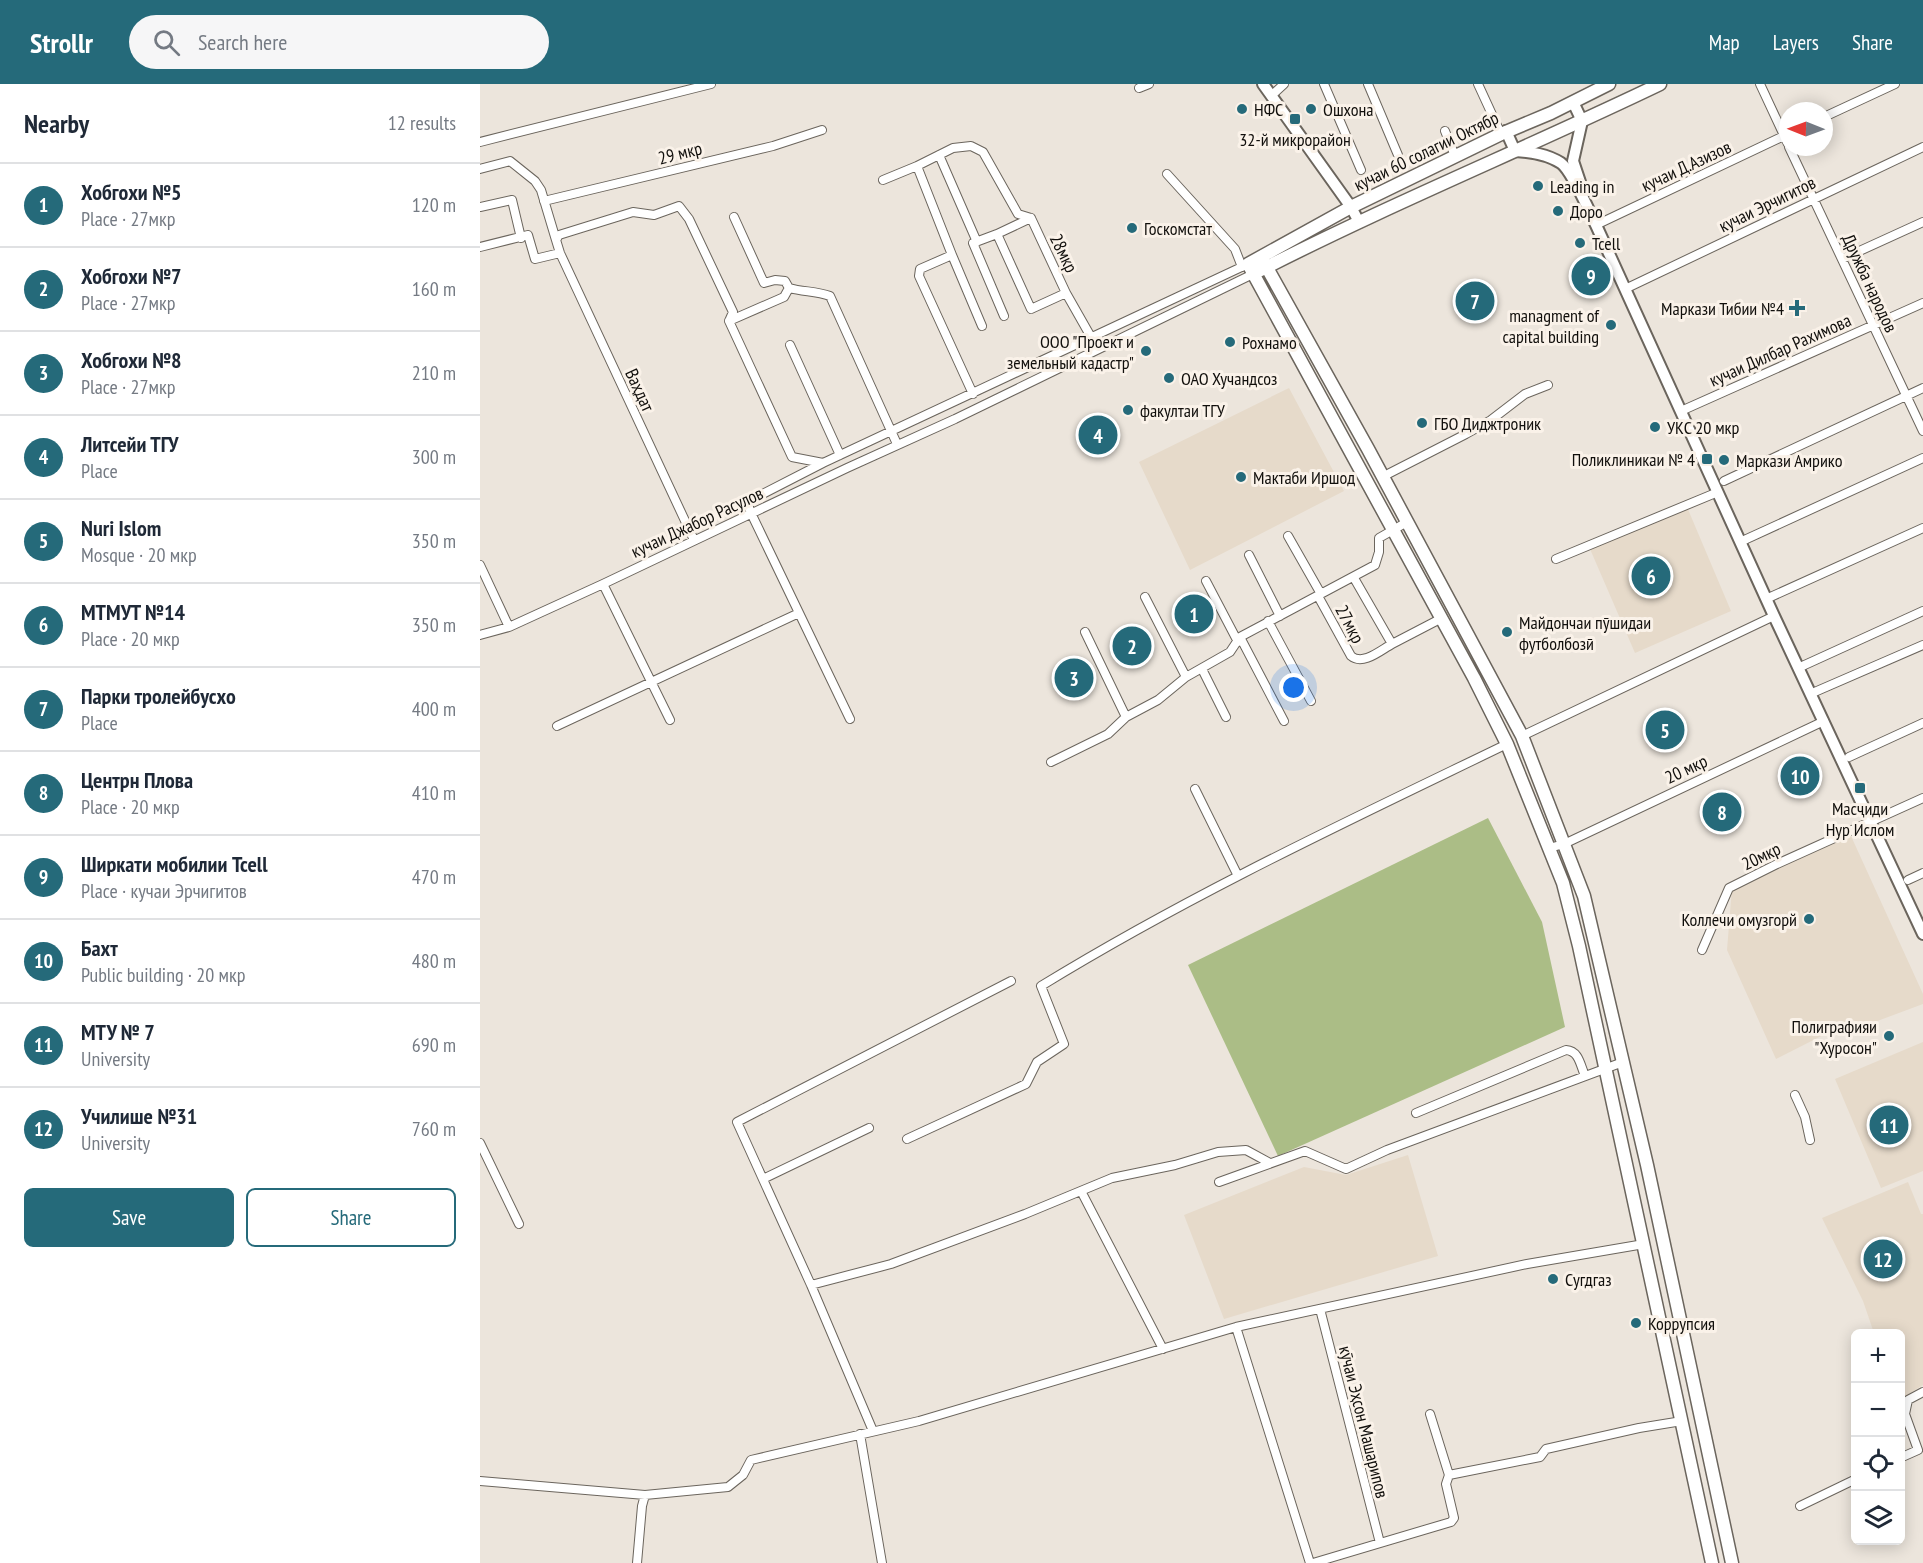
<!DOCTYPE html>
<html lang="en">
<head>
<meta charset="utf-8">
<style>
  body { margin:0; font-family:"PT Sans Narrow",sans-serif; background:#f6f6f7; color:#1f2937 }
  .controls { position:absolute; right:18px; bottom:18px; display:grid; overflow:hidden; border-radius:9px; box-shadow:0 3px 15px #0003 }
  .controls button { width:54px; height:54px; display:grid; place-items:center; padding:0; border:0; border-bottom:2px solid #e0e1e3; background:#fff; color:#1f2937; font:30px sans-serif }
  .compass { position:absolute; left:1299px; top:18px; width:54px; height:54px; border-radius:50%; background:#fff; box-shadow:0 3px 15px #0003; rotate:271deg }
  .you { position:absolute; left:814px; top:604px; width:21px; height:21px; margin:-15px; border:4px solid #fff; border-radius:50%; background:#1a73e8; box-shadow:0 0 0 9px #1a73e833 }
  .badge { display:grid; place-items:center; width:39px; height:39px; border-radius:50%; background:#256a7a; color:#fff; font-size:20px; font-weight:700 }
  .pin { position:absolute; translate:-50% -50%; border:3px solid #fff; box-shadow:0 2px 6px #0006 }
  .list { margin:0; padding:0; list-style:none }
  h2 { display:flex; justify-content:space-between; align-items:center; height:78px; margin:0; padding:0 24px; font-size:26px }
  h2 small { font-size:20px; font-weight:400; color:#747a83 }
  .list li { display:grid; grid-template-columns:39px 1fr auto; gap:18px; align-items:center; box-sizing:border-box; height:84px; padding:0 24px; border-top:2px solid #e0e1e3 }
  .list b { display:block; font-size:22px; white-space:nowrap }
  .list p { margin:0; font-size:20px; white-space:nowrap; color:#747a83 }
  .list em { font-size:20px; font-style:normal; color:#747a83 }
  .actions { display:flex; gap:12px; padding:18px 24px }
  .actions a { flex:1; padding:14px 0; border:2px solid #256a7a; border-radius:9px; text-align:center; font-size:21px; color:#256a7a }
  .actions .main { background:#256a7a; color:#fff }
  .icon { flex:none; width:33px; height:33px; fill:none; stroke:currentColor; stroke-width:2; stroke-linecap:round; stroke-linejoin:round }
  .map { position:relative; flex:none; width:1443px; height:1479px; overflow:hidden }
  header { display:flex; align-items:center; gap:36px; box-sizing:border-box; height:84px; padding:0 30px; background:#256a7a; color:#fff }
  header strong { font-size:28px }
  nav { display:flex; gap:33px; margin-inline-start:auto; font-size:21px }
  .search { width:420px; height:54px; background:#f6f6f7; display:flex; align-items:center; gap:15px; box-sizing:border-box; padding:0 21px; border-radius:33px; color:#747a83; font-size:22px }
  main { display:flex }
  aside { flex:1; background:#fff }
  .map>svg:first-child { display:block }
  .built { fill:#e6daca }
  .green { fill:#abbd86 }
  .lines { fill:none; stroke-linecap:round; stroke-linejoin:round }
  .minor-casing { stroke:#6b655d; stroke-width:10 }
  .major-casing { stroke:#6b655d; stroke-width:14 }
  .highway-casing { stroke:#6b655d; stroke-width:15 }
  .minor { stroke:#fff; stroke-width:8 }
  .major { stroke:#fff; stroke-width:10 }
  .highway { stroke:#fff; stroke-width:12 }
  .poi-dot { fill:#256a7a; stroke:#faf2e9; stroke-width:2 }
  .labels { text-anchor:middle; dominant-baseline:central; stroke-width:6; stroke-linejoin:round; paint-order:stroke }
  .poi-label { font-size:18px; fill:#110f0c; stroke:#faf2e9; text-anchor:start }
  .street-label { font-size:18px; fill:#110f0c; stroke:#faf2e9 }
</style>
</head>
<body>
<header>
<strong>Strollr</strong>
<div class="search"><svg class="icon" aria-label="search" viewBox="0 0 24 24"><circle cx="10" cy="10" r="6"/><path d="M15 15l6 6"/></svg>Search here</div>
<nav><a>Map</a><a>Layers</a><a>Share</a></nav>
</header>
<main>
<aside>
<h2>Nearby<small>12 results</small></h2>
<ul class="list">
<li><span class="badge">1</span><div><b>Хобгохи №5</b><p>Place · 27мкр</p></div><em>120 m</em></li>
<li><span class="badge">2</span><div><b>Хобгохи №7</b><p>Place · 27мкр</p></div><em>160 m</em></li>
<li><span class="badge">3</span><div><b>Хобгохи №8</b><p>Place · 27мкр</p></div><em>210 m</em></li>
<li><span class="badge">4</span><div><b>Литсейи ТГУ</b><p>Place</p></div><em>300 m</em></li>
<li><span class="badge">5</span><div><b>Nuri Islom</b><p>Mosque · 20 мкр</p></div><em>350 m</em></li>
<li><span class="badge">6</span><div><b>МТМУТ №14</b><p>Place · 20 мкр</p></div><em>350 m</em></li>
<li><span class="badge">7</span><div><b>Парки тролейбусхо</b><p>Place</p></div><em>400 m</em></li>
<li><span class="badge">8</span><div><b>Центрн Плова</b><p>Place · 20 мкр</p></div><em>410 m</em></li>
<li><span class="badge">9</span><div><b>Ширкати мобилии Tcell</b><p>Place · кучаи Эрчигитов</p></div><em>470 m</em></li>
<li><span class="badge">10</span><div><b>Бахт</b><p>Public building · 20 мкр</p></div><em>480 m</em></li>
<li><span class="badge">11</span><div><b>МТУ № 7</b><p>University</p></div><em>690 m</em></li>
<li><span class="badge">12</span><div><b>Училише №31</b><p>University</p></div><em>760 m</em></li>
</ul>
<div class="actions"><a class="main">Save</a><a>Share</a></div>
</aside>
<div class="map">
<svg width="1443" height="1479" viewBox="0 0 1443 1479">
  <rect width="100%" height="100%" fill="#ece5dc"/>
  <path class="built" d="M809,304l55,103 -154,79 -51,-108z
    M1207,423l44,104 -96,42 -45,-104z
    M1371,752l72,158v10l-59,22 -11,-6 -77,39 -49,-109 5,-62z
    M1443,958v129l-42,17 -46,-109z
    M928,1071l30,101 -214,63 -40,-104 120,-48 42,8z
    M1428,1098l13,32h2v171l-22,14 -1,-65 -26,-1 -11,-32 -41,-83z"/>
  <path class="green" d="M1008,734l54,104 23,105 -287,129 -90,-191z"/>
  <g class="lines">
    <g class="minor-casing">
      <path id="minor" d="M844,0l37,86
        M888,0l30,71
        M998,0l23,50
        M1280,0l28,60
        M659,4l10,-4
        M791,12l13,-12
        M1344,33l71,-33
        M965,47l10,25
        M0,58l231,-58
        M1309,63l134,284
        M459,71l38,87
        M0,85l30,-8 25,20 6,9 15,50
        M687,90l68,75 7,18
        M403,96l34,-14
        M64,117l229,-55 49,-16
        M0,123l32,-7 9,38
        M254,133l30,66 11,-3 10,1 4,7 -5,9 -55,24 63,136 31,6 425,-199
        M1116,141l192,-91
        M517,150l34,-16
        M0,163l48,-12 7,24 25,-6
        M472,171l-35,-89 36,-18 18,-2 12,6 35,62 13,4 35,75 -35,16 -34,-75 -24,9 31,73
        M1362,175l81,-37
        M309,204c15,4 27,3 41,8l67,148
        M1145,205l298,-142
        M586,209l25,44
        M310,261l50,110
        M493,310l-54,-118 1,-7 32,-14 30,71
        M1201,327l242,-108
        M343,379l-76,39 4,11 99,206
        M902,393l84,-43 25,-14 34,-26 23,-9
        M1244,397l199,-93
        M808,452l33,58
        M214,456l-134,-287 -4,-13 3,-5 74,-23 21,3 25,-9 10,13 44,93 -4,9
        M1260,458l183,-84
        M769,471l31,61
        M1076,475l162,-67
        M0,481l29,62
        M874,494l38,66 50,-26
        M726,497l32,61
        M123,500l67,136
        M838,512l33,60c12,10 30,-6 41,-12
        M665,513l41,80
        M1286,515l157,-71
        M788,537l43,80
        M605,548l41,85
        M0,551l29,-8 94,-43 244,-116 108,-49 298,-145
        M760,553l44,84
        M1318,584l125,-57
        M722,585l24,48
        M1330,610l113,-49
        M77,642l242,-113
        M1042,652l252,-120
        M1369,673l74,-34
        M571,678l57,-28 18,-17 32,-17 28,-23 44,-25 10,-15 135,-72 4,-13v-14l28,-16
        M715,705l43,87
        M1069,764l15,-4 260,-123
        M1428,796l15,-7
        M1222,866l27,-62 48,-24 146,-66
        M1315,1011l10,22 5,23
        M936,1029l150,-63c13,1 14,14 19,26
        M427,1055l119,-55 11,-22 27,-18 -23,-58c150,-92 309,-166 466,-242
        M0,1059l39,81
        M283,1095l106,-51
        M739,1098l86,-31 41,18 41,-19 236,-88
        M601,1107l82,158
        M331,1201l80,-21 134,-50 87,-36 63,-13 43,-13 28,-2 24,13
        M840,1225l60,234
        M756,1243l74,236
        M950,1330l19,61
        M393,1347l-62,-146 -74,-163 274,-141
        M380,1350l22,129
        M1420,1374l18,-8 -13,-36 3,-14 15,-8
        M0,1397l165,14 83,-8 15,-12 8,-15 168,-39 317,-94 291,-63 117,-20
        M1320,1422l56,-27
        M157,1479l5,-57 3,-11
        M833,1479l138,-41 3,-4 -8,-34 3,-9 91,-18 6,-8 93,-21 43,-7"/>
    </g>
    <g class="major-casing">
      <path id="major" d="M783,0l88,123 8,15
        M1093,18l9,19 -9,40 7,21
        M1026,47l9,20c16,1 32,3 46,12 11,8 28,48 35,62l178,391 149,318"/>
    </g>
    <g class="highway-casing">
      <path id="highway" d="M1129,0l-58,29 -50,21 -150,73 -103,57 226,414 33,66 56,139 16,63 133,617
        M781,173l107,192 154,287 62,160 63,269 85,398
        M779,187c131,-67 268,-123 401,-187"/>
    </g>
    <use href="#minor" class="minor"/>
    <use href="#major" class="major"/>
    <use href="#highway" class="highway"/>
  </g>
  <g class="poi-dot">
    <circle cx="762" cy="25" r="6"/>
    <circle cx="831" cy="25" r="6"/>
    <rect x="809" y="29" width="12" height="12" rx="3"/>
    <circle cx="1058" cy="102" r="6"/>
    <circle cx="1078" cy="127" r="6"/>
    <circle cx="652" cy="144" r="6"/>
    <circle cx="1100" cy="159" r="6"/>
    <path d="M1314 215h6v6h6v6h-6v6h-6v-6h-6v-6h6z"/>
    <circle cx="1131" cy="241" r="6"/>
    <circle cx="750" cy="258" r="6"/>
    <circle cx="666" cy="267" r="6"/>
    <circle cx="689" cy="294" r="6"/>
    <circle cx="648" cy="326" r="6"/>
    <circle cx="942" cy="339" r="6"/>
    <circle cx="1175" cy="343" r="6"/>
    <rect x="1221" y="369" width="12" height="12" rx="3"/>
    <circle cx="1244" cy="376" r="6"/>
    <circle cx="761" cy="393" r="6"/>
    <circle cx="1027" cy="548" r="6"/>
    <rect x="1374" y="698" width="12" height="12" rx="3"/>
    <circle cx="1329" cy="835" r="6"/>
    <circle cx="1409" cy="952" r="6"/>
    <circle cx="1073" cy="1195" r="6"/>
    <circle cx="1156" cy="1239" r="6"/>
  </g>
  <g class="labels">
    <g class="poi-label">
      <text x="774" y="25">НФС</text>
      <text x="843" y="25">Ошхона</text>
      <text x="815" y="55" text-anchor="middle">32-й микрорайон</text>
      <text x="1070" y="102">Leading in</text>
      <text x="1090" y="127">Доро</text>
      <text x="664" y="144">Госкомстат</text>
      <text x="1112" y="159">Tcell</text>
      <text x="1304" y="224" text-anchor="end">Маркази Тибии №4</text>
      <text x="1119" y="231" text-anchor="end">managment of<tspan x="1119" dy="21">capital building</tspan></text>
      <text x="654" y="257" text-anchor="end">ООО "Проект и<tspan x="654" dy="21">земельный кадастр"</tspan></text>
      <text x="762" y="258">Рохнамо</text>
      <text x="701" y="294">ОАО Хучандсоз</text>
      <text x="660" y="326">факултаи ТГУ</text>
      <text x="954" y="339">ГБО Диджтроник</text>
      <text x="1187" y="343">УКС 20 мкр</text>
      <text x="1215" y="375" text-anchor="end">Поликлиникаи № 4</text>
      <text x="1256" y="376">Маркази Амрико</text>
      <text x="773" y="393">Мактаби Иршод</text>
      <text x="1039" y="538">Майдончаи пӯшидаи<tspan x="1039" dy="21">футболбозӣ</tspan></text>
      <text x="1380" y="724" text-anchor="middle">Масҷиди<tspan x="1380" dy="21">Нур Ислом</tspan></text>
      <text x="1317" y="835" text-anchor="end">Коллечи омузгорй</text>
      <text x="1397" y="942" text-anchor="end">Полиграфияи<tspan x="1397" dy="21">"Хуросон"</tspan></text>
      <text x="1085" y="1195">Сугдгаз</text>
      <text x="1168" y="1239">Коррупсия</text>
    </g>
    <g class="street-label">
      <text transform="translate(946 67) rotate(-26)">кучаи 60 солагии Октябр</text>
      <text transform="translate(200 69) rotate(-14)">29 мкр</text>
      <text transform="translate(1206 82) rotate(-25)">кучаи Д.Азизов</text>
      <text transform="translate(1287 120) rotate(-26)">кучаи Эрчигитов</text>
      <text transform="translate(584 169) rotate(64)">28мкр</text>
      <text transform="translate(1390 199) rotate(65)">Дружба народов</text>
      <text transform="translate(1300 266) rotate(-24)">кучаи Дилбар Рахимова</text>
      <text transform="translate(160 306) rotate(65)">Ваҳдат</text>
      <text transform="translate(217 438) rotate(-25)">кучаи Джабор Расулов</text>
      <text transform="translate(870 540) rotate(62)">27мкр</text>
      <text transform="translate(1206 685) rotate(-25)">20 мкр</text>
      <text transform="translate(1281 772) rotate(-26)">20мкр</text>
      <text transform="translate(884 1338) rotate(76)">кӯчаи Эҳсон Машарипов</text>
    </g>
  </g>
</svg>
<div class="controls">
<button>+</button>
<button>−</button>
<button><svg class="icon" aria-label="locate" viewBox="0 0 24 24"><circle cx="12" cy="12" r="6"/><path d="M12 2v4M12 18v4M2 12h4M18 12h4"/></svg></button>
<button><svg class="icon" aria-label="layers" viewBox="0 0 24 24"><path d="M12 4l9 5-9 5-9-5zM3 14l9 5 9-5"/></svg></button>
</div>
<svg class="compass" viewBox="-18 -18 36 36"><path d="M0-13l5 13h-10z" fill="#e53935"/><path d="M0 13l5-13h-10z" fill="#747a83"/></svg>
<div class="you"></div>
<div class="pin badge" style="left:714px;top:530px">1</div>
<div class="pin badge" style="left:652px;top:562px">2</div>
<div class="pin badge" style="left:594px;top:594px">3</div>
<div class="pin badge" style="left:618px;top:351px">4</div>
<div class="pin badge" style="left:1185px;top:646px">5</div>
<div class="pin badge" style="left:1171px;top:492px">6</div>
<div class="pin badge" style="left:995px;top:217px">7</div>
<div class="pin badge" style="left:1242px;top:728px">8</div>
<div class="pin badge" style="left:1111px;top:192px">9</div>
<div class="pin badge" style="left:1320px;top:692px">10</div>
<div class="pin badge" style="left:1409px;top:1041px">11</div>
<div class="pin badge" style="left:1403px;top:1175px">12</div>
</div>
</main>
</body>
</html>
